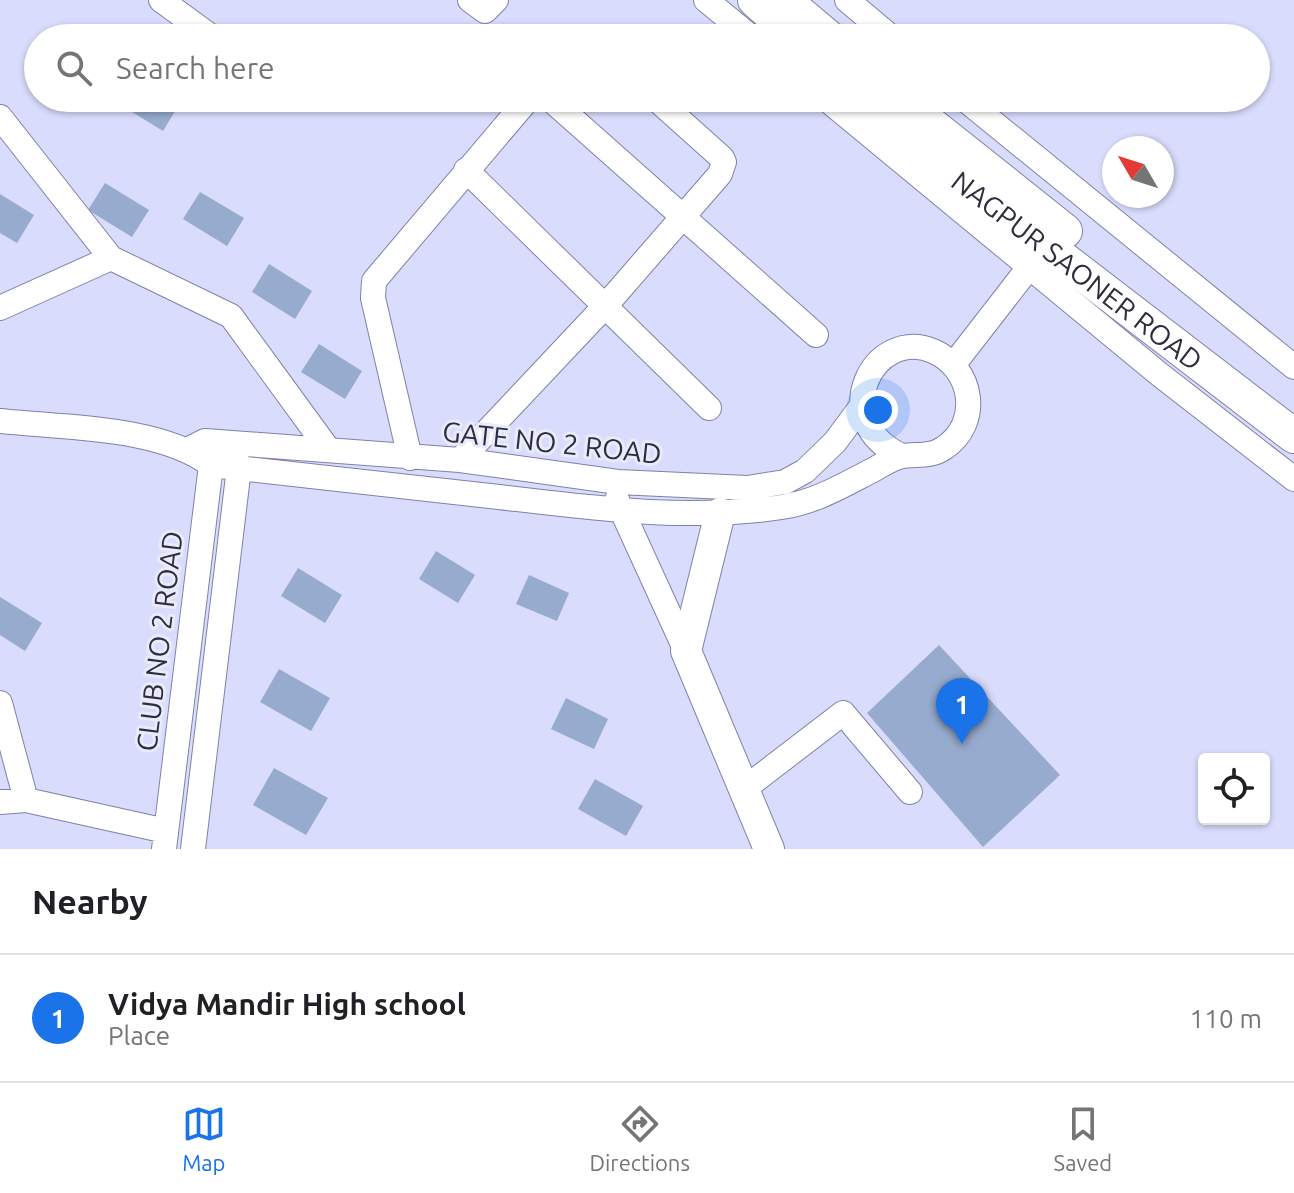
<!DOCTYPE html>
<html lang="en">
<head>
<meta charset="utf-8">
<style>
  body { margin:0; font-family:Ubuntu,sans-serif; background:#f6f6f6; color:#202124 }
  .controls { position:absolute; right:24px; bottom:24px; display:grid; overflow:hidden; border-radius:8px; box-shadow:0 2px 6px #0004 }
  .controls button { width:72px; height:72px; display:grid; place-items:center; padding:0; border:0; border-bottom:2px solid #e0e0e0; background:#fff; color:#202124; font:40px sans-serif }
  .compass { position:absolute; left:1102px; top:136px; width:72px; height:72px; border-radius:50%; background:#fff; box-shadow:0 2px 6px #0004; rotate:309deg }
  .you { position:absolute; left:878px; top:410px; width:28px; height:28px; margin:-20px; border:6px solid #fff; border-radius:50%; background:#1a73e8; box-shadow:0 0 0 12px #1a73e833 }
  .badge { display:grid; place-items:center; width:52px; height:52px; border-radius:50%; background:#1a73e8; color:#fff; font-size:26px; font-weight:700 }
  .pin { position:absolute; translate:-50% -66px; filter:drop-shadow(0 2px 4px #0008) }
  .pin::after { content:''; position:absolute; top:42px; width:28px; height:24px; background:inherit; clip-path:polygon(0 0,100% 0,50% 100%) }
  .list { margin:0; padding:0; list-style:none }
  h2 { display:flex; justify-content:space-between; align-items:center; height:104px; margin:0; padding:0 32px; font-size:34px }
  h2 small { font-size:26px; font-weight:400; color:#757577 }
  .list li { display:grid; grid-template-columns:52px 1fr auto; gap:24px; align-items:center; box-sizing:border-box; height:128px; padding:0 32px; border-top:2px solid #e0e0e0 }
  .list b { display:block; font-size:30px; white-space:nowrap }
  .list p { margin:0; font-size:26px; white-space:nowrap; color:#757577 }
  .list em { font-size:26px; font-style:normal; color:#757577 }
  .icon { flex:none; width:44px; height:44px; fill:none; stroke:currentColor; stroke-width:2; stroke-linecap:round; stroke-linejoin:round }
  .map { position:relative; flex:none; width:1294px; height:849px; overflow:hidden }
  .search { position:absolute; background:#fff; box-shadow:0 2px 6px #0004; left:24px; right:24px; top:24px; height:88px; display:flex; align-items:center; gap:20px; box-sizing:border-box; padding:0 28px; border-radius:44px; color:#757577; font-size:30px }
  .sheet { height:232px; background:#fff }
  nav { display:flex; justify-content:space-around; align-items:center; box-sizing:border-box; height:112px; border-top:2px solid #e0e0e0; background:#fff; font-size:22px; color:#757577 }
  nav a { display:grid; justify-items:center; gap:4px }
  nav .on { color:#1a73e8 }
  .map>svg:first-child { display:block }
  .building { fill:#97abce }
  .lines { fill:none; stroke-linecap:round; stroke-linejoin:round }
  .minor-casing { stroke:#7f82a7; stroke-width:26 }
  .major-casing { stroke:#7f82a7; stroke-width:32 }
  .highway-casing { stroke:#7f82a7; stroke-width:36 }
  .minor { stroke:#fff; stroke-width:24 }
  .major { stroke:#fff; stroke-width:30 }
  .highway { stroke:#fff; stroke-width:34 }
  .labels { text-anchor:middle; dominant-baseline:central; stroke-width:6; stroke-linejoin:round; paint-order:stroke }
  .street-label { font-size:28px; fill:#2d2e3d; stroke:#e9eafb }
</style>
</head>
<body>
<div class="map">
<svg width="1294" height="849" viewBox="0 0 1294 849">
  <rect width="100%" height="100%" fill="#d9dcfc"/>
  <path class="building" d="M123,98h48l9,5 -17,28 -44,-27z
    M105,183l44,27 -17,27 -44,-27z
    M200,192l44,26 -17,28 -44,-27z
    M0,194l34,21 -17,28 -17,-10z
    M269,264l43,27 -17,28 -43,-27z
    M319,344l43,27 -17,28 -44,-27z
    M436,551l39,24 -17,28 -39,-24z
    M298,568l44,27 -17,28 -44,-27z
    M529,575l40,18 -12,28 -41,-17z
    M0,597l42,26 -17,28 -25,-16z
    M939,645l121,130 -77,72 -116,-134z
    M279,669l51,29 -19,33 -51,-29z
    M566,698l42,21 -14,30 -43,-20z
    M274,768l54,30 -22,37 -53,-30z
    M595,779l48,27 -17,30 -48,-27z"/>
  <g class="lines">
    <g class="minor-casing">
      <path id="minor" d="M161,0l52,38
        M470,0l15,11 11,-11
        M706,0l46,38
        M847,0l45,38
        M583,38h4
        M549,98l267,237
        M825,98l334,276 135,105
        M963,98l331,269
        M0,117l111,141 120,58 97,133
        M466,170l243,238
        M0,308l111,-50
        M954,364l76,-98
        M0,421c64,7 159,5 211,44 96,10 192,21 288,32 94,11 189,24 283,10 33,-5 60,-21 89,-36 10,-5 22,-14 32,-15 15,-2 28,1 41,-8 38,-25 29,-80 -11,-97 -59,-25 -108,69 -31,105
        M189,449l16,-8 255,19 158,22 129,6 38,-6 20,-11 30,-29 26,-35
        M410,458l-37,-160 1,-17 155,-183
        M460,460l147,-156 113,-130 4,-12 -2,-4 -67,-60
        M617,500l69,151
        M0,703l26,97
        M744,789l99,-76 67,79
        M0,802l26,-2 140,31
        M164,849l47,-384 -3,-14
        M193,849l46,-381 -4,-15"/>
    </g>
    <g class="major-casing">
      <path id="major" d="M720,513l-34,138 83,198"/>
    </g>
    <g class="highway-casing">
      <g id="highway">
        <path d="M755,0l40,35"/>
        <path d="M784,0l45,38"/>
        <path id="s1" d="M867,98l96,84 331,254"/>
        <path d="M918,114l147,117"/>
      </g>
    </g>
    <use href="#minor" class="minor"/>
    <use href="#major" class="major"/>
    <use href="#highway" class="highway"/>
  </g>
  <g class="labels">
    <g class="street-label">
      <text stroke="none"><textPath href="#s1" startOffset="272">NAGPUR SAONER ROAD</textPath></text>
      <text transform="translate(552 442) rotate(6)">GATE NO 2 ROAD</text>
      <text transform="translate(159 641) rotate(-83)">CLUB NO 2 ROAD</text>
    </g>
  </g>
</svg>
<div class="controls">
<button><svg class="icon" aria-label="locate" viewBox="0 0 24 24"><circle cx="12" cy="12" r="6"/><path d="M12 2v4M12 18v4M2 12h4M18 12h4"/></svg></button>
</div>
<svg class="compass" viewBox="-18 -18 36 36"><path d="M0-13l5 13h-10z" fill="#e53935"/><path d="M0 13l5-13h-10z" fill="#757577"/></svg>
<div class="you"></div>
<div class="pin badge" style="left:962px;top:744px">1</div>
<div class="search"><svg class="icon" aria-label="search" viewBox="0 0 24 24"><circle cx="10" cy="10" r="6"/><path d="M15 15l6 6"/></svg>Search here</div>
</div>
<section class="sheet">
<h2>Nearby<small></small></h2>
<ul class="list">
<li><span class="badge">1</span><div><b>Vidya Mandir High school</b><p>Place</p></div><em>110 m</em></li>
</ul>
</section>
<nav>
<a class="on"><svg class="icon" aria-label="map" viewBox="0 0 24 24"><path d="M3 6l6-2 6 2 6-2v14l-6 2-6-2-6 2zM9 4v14M15 6v14"/></svg>Map</a>
<a><svg class="icon" aria-label="directions" viewBox="0 0 24 24"><path d="M12 3l9 9-9 9-9-9zM9 14v-3h6M13 9l2 2-2 2"/></svg>Directions</a>
<a><svg class="icon" aria-label="saved" viewBox="0 0 24 24"><path d="M7 4h10v16l-5-4-5 4z"/></svg>Saved</a>
</nav>
</body>
</html>
